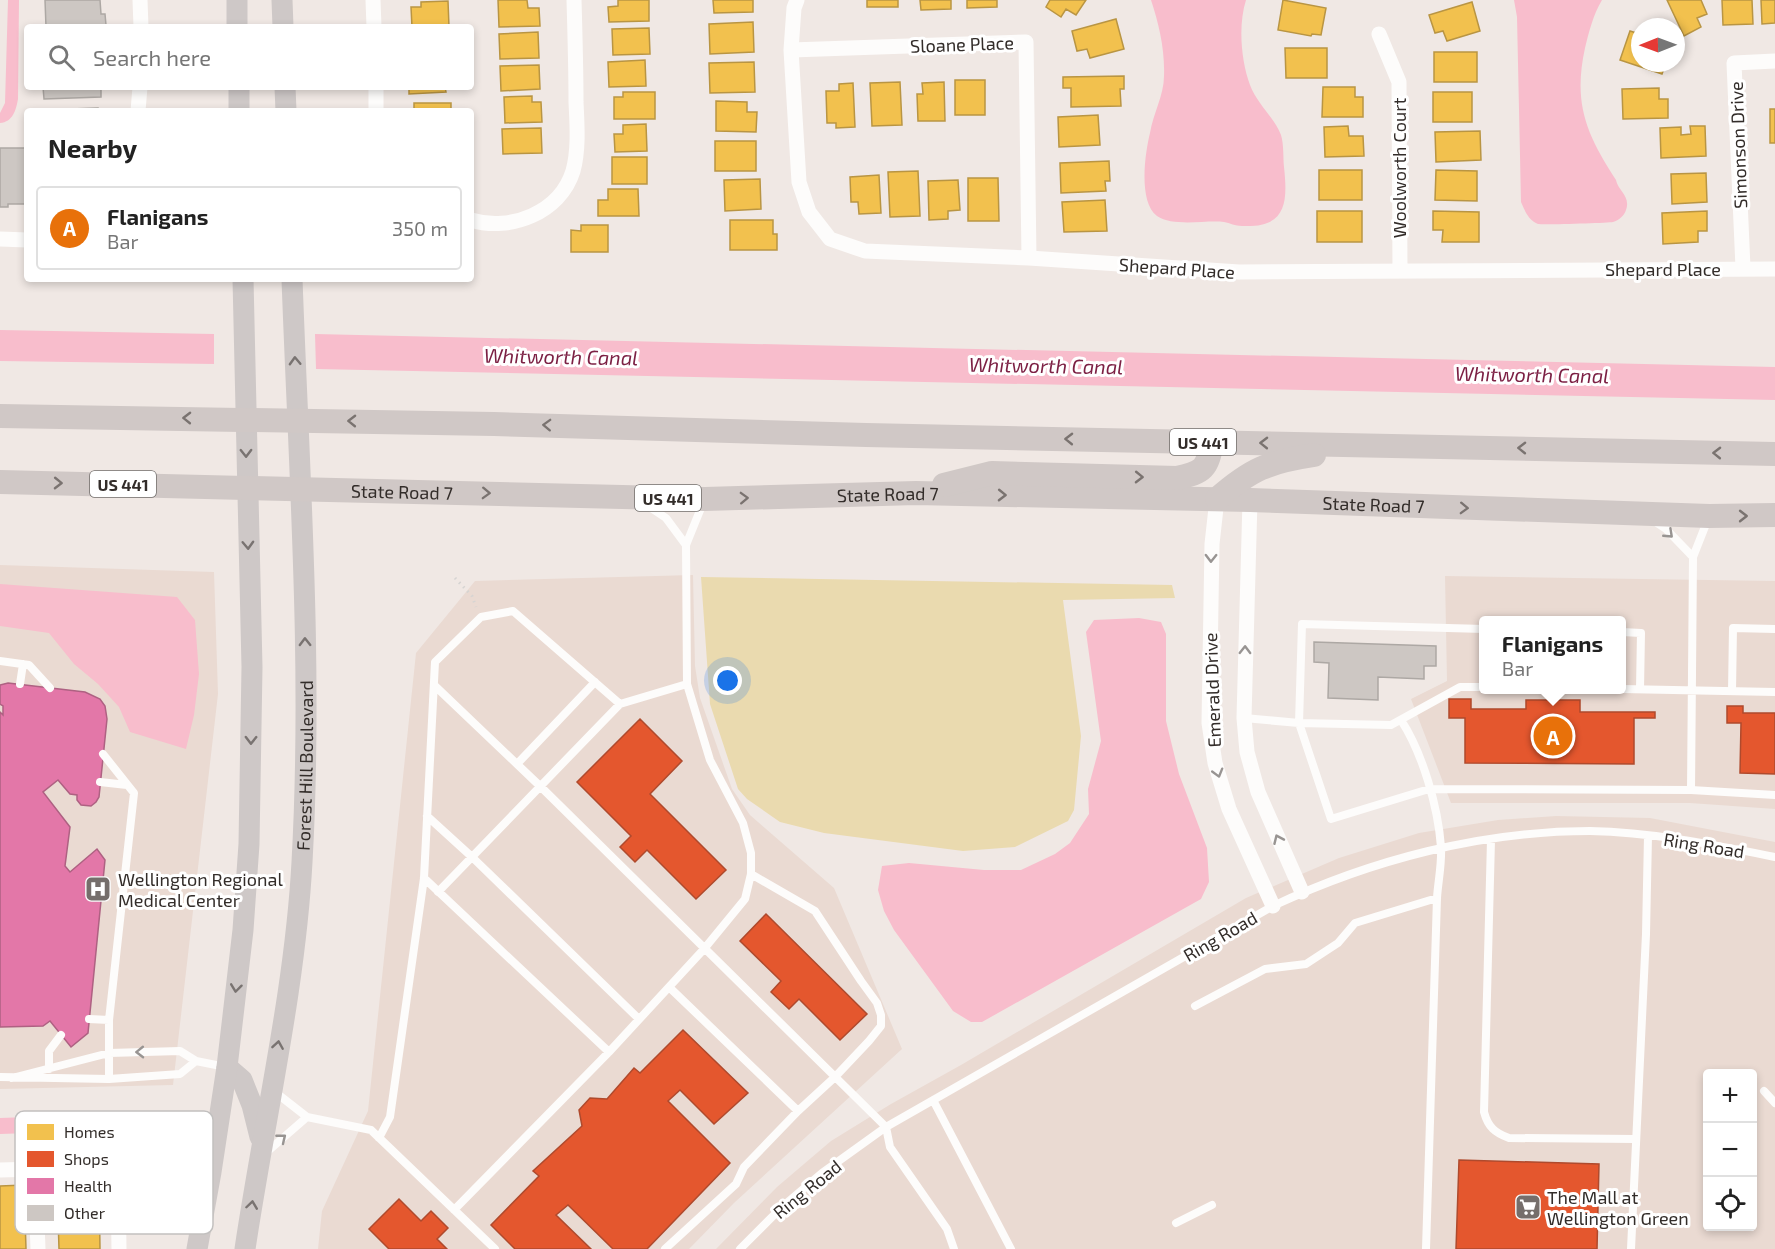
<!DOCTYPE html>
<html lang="en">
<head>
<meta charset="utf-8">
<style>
  body { margin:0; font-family:"Exo 2",sans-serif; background:#f6f6f6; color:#222 }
  .controls { position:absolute; right:18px; bottom:18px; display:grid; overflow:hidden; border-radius:6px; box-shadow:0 3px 9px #0003 }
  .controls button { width:54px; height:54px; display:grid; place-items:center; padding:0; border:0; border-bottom:2px solid #e0e0e0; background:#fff; color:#222; font:30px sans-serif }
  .compass { position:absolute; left:1631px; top:18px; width:54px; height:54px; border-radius:50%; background:#fff; box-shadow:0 3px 9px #0003; rotate:269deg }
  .you { position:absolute; left:728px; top:681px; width:21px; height:21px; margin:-15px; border:4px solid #fff; border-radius:50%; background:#1a73e8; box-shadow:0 0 0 9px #1a73e833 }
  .badge { display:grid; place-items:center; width:39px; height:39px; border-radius:50%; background:#756e6b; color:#fff; font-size:20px; font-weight:700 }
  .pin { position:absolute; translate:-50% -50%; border:3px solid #fff; box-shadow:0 2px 6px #0006 }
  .popup { position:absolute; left:1479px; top:616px; width:147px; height:78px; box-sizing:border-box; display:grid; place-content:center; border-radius:6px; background:#fff; filter:drop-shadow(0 2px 4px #0005); font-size:20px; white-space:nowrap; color:#767676 }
  .popup b { font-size:22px; color:#222 }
  .popup::after { content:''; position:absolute; left:50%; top:100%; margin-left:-12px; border:12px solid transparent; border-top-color:#fff }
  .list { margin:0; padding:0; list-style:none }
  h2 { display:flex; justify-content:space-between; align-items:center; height:78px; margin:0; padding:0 24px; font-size:26px }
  h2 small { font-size:20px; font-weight:400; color:#767676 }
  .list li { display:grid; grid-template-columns:39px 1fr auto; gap:18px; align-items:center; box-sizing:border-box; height:84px; margin:0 12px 12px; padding:0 12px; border:2px solid #e0e0e0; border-radius:6px }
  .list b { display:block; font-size:22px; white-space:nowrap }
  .list p { margin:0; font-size:20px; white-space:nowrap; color:#767676 }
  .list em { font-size:20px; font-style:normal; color:#767676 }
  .icon { flex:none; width:33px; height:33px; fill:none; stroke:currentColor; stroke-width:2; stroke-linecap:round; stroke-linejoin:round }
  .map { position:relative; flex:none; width:1775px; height:1249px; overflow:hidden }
  .search { position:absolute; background:#fff; box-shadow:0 3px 9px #0003; left:24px; top:24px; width:450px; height:66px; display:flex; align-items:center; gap:15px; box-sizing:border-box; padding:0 21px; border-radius:6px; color:#767676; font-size:22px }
  .panel { position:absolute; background:#fff; box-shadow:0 3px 9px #0003; left:24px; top:108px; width:450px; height:174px; border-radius:6px }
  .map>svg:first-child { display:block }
  .built { fill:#eadad2; fill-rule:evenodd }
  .green { fill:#eadaaf }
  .water { fill:#f8bdcc }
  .homes { fill:#f2c14e; stroke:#b99543; stroke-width:1.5 }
  .shops { fill:#e4572e; stroke:#af4a2d; stroke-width:1.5 }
  .health { fill:#e377a8; stroke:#ae6182; stroke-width:1.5 }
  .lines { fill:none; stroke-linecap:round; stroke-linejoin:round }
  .canal { stroke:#f8bdcc; stroke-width:16 }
  .building { fill:#cdc7c3; stroke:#ada8a4; stroke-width:1.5 }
  .path { stroke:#d6d4d2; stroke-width:3; stroke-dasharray:1.5 4.5; stroke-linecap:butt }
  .service { stroke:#fdfcfb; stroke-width:8 }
  .minor { stroke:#fdfcfb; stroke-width:15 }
  .secondary { stroke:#cec8c7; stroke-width:21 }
  .primary { stroke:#d0c8c6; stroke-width:24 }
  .oneway { stroke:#797371 }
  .oneway2 { stroke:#7a7370 }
  .oneway3 { stroke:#989492 }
  .labels { text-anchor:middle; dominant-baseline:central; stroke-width:6; stroke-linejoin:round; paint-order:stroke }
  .shield { fill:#fff; stroke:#706c6a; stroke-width:1.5 }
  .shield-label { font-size:16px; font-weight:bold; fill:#332d2a }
  .street-label { font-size:18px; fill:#332d2a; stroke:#fff }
  .poi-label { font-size:18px; fill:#332d2a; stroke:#fff; text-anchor:start }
  .water-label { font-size:20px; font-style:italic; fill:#7c2044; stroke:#fff }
  .key { fill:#fff; stroke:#c2c0bf; stroke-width:1.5 }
  .key-label { font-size:16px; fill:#332d2a }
</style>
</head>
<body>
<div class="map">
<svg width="1775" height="1249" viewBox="0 0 1775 1249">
  <rect width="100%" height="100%" fill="#f0e8e4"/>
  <path class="built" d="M0,565l214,7 4,122 -45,391 -173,4z
    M693,575l2,91 5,32 32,91 18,26 84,73 68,161 -168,154 -45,46h-371l4,-38 46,-100 48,-458 59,-72z
    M1445,576l330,5v228l-85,-6h-239l-40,-104 36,-18zM1484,620h138v70h-138z
    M1556,816l94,2 125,24v407h-1059l61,-62 54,-46 60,-37 70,-39 285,-167 93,-40 80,-25 79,-13zM1708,1074h44v152h-44z"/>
  <path class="green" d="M701,577l471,8 3,13 -112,2 18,136 -7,74 -6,11 -53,26 -52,4 -139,-18 -44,-11 -33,-23 -9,-10 -28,-85z"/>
  <path class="water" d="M8,0h11l-1,99c-2,11 -5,23 -18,24v-10l5,-10z
    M1151,0h95c-8,25 -5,61 4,85 7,19 24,32 31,50 3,10 2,22 3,32 4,37 2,61 -42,59 -7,0 -12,-3 -18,-4 -19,-2 -51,5 -67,-6 -19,-14 -12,-63 -7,-83 3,-19 14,-38 14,-57 1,-26 -5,-52 -13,-76z
    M1514,0h88c-9,15 -13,32 -17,48 -12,55 1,86 31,132 2,11 15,16 10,30 -2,6 -7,10 -13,12 -5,1 -71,3 -75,2 -10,-4 -13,-13 -17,-22l-4,-185z
    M0,330l214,4v30l-214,-3z
    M315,334l1460,33v33l-1459,-31z
    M0,584l177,13 18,23 4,54 -5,41 -8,34 -56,-17 -11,-25 -21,-23 -24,-20 -25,-31 -49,-7z
    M1139,618l22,4 5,12v87l13,53 28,74 2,34 -8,17 -219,123h-11l-18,-11 -59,-81 -10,-19 -6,-21 4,-24 27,-3 75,7h37l34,-16 15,-11 19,-29 -1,-25 13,-48 -15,-109 8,-12z"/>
  <path class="homes" d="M498,0h29l1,8h11l1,18 -41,1z
    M618,0h31v21l-40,1 -1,-15 10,-1z
    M713,0h40v12l-39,1z
    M867,0h31v7h-31z
    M920,0h31v9l-30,1z
    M967,0h30v7l-30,1z
    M1050,0h36l-10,15 -10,-6 -5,8 -15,-10z
    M1283,0l43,8 -5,27 -9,-1 -1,2 -33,-6z
    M1667,0h34l6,14 -10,4 4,9 -17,9z
    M1722,0h30l1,24 -30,1z
    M1761,0h14v23l-13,1z
    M448,1l1,26h-37l-1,-20h10v-5z
    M1472,2l8,29 -33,10 -4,-10 -8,2 -6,-18z
    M1116,19l8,30 -34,9 -3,-9 -10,2 -5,-20z
    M753,22l1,30 -44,2 -1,-30z
    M649,28l1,26 -37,1 -1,-26z
    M1630,31l10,3v29h26l-4,11 -42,-14z
    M538,32l1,26 -39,1 -1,-25z
    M1285,48h42v30h-41z
    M1434,52h43v30h-43z
    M645,60l1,26 -37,1 -1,-25z
    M754,62l1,30 -45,1 -1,-30z
    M539,65l1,24 -39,2 -1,-25z
    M1124,76v13h-4l1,17 -50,1v-19h-8v-11z
    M955,80h30v35h-30z
    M900,82l2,43 -30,1 -2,-43z
    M944,82l1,39h-27l-1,-27h6l-1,-11z
    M853,83l2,44 -19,1v-5h-9l-1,-32h13v-7z
    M409,87h36l1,5 -37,2z
    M1323,87h32v10h8v20h-41z
    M1659,88v11h9v19l-45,1 -1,-30z
    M623,92h32v27h-41v-22h9z
    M1433,92h39v30h-39z
    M532,96v6h9l1,20 -37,1 -1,-26z
    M716,101l31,1v10h10l-1,20 -40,-1z
    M414,103h37v8h-37z
    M1770,109h5v34h-5z
    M1098,115l2,30 -41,2 -1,-30z
    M646,124l1,27 -32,1 -1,-18h9v-9z
    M1348,126l1,10h14l1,20 -39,1 -1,-30z
    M1690,126h15l1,30 -45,2 -1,-30 21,-1v8l10,-1z
    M541,128l1,25 -39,1 -1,-25z
    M1480,131l1,29 -45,2 -1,-30z
    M715,141h41v30h-41z
    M612,157h35v27h-35z
    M1109,161l1,20h-5l1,10 -45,2 -1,-30z
    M1319,170h43v30h-43z
    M1436,170l41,1v30l-42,-1z
    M918,171l2,45 -30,1 -2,-45z
    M1706,173l1,29 -35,2 -1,-30z
    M879,175l2,38 -22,1 -1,-12h-7l-1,-25z
    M968,178h30l1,43h-31z
    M760,179l1,30 -36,2 -1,-31z
    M958,180l2,30 -12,1v8l-19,1 -1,-39z
    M608,189h30l1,27h-41v-16h10z
    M1105,200l2,31 -43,1 -2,-30z
    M1317,211h45v31h-45z
    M1433,211l46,1v30h-37l1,-12h-10z
    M1707,211v20h-9v11l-35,2 -1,-31z
    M730,220h43v14h4v16h-47z
    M581,225h27v27h-37v-22l10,1z
    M99,1183l1,66h-41l-2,-65z
    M24,1185l2,64h-26v-63z"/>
  <path class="shops" d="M1449,699h22v10h55v-9h54v12h75v6h-21v46l-169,-1v-45h-16z
    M1727,706h16v7h32v61l-35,-1 1,-50h-14z
    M640,719l42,42 -32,33 76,76 -30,29 -49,-49 -12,12 -15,-15 11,-11 -54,-54z
    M766,914l101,100 -27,26 -41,-41 -10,10 -18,-17 10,-11 -41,-40z
    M683,1030l65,63 -34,31 -34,-34 -12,11 62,62 -83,86h-34l-45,-44 -12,10 35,34h-76l-24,-24 48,-49 -6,-5 49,-45 -3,-16 11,-12 17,1 27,-31 6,5z
    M1459,1160l140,4 -2,85h-141z
    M399,1199l22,22 10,-10 17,17 -11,11 10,10h-58l-20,-20z"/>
  <path class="health" d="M8,683l77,9 15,7 5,7 2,13 -8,78 -3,5 -5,4 -10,-1 -4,-5v-5l-7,-1 -12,-14 -15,12 27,35 -5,39 5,6 27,-23 8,11 -17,173 -17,14 -21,-26 -7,5 -43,1v-315l3,3v-9l-3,-2v-19z"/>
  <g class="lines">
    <path class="canal" d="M0,1126l143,-5"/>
  </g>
  <path class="building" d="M45,0h55l1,14h4l1,11 -60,2z
    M43,87h58v10l-57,2z
    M98,108v3h-57v-1z
    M0,148h27v56h-19v3h-8z
    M1314,642l122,4v20h-12v13l-46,-2v23l-50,-2 1,-35 -15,-1z"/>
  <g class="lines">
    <path class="path" d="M455,578l17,18 4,11"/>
    <path class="service" d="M648,506l18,12 20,27
      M1654,521l12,8 27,28
      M1484,629l-182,-5 -3,99 32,96 98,-30 262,1 84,5
      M1622,632l19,1 -1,56
      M0,661l29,4 21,23
      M20,684l3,-20
      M434,685l107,102 345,340 4,20 57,82 7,20
      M1622,689l153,3
      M1732,691l1,-63 42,1
      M1244,718l55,5 92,2 69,-38h24
      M1401,720c22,34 37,87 40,127 1,17 -3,35 -4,51l-11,351
      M103,754l31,39 -25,227v59
      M517,764l78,-82
      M100,782l27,3
      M1691,790l2,-233 15,-38
      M427,816l45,41 167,162
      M1491,840l-7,272c4,15 11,21 25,26l126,1
      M424,878l185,174
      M438,892l182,-188 67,-20
      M669,987l129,124 37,-34 34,-36 12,-15v-11l-4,-12 -16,-22 -46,-70 -64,-37
      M1195,1006l70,-37 41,-5 32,-21 17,-20 82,-25
      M89,1019l20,1
      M49,1069v-18l12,-16
      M0,1077l109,2 71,-5 16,-13
      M12,1078l97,-25 71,-2 16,10 30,6
      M1764,1091l11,12
      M275,1092l32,25 64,13 124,119
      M933,1100l78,149
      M379,1138l11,-21 34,-239 11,-216 46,-45 32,-6 107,93
      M268,1151l39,-34
      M454,1210l155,-158 95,-103 41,-50 6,-25v-21l-8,-30 -33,-63 -23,-76 -1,-139 17,-42
      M1176,1223l36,-18
      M665,1249l71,-65 8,-17 54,-56
      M740,1249l42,-42 40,-34 64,-46 387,-221c98,-46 208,-75 317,-75 62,1 125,14 185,26
      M1631,1249l15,-315 2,-98"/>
    <path class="minor" d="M140,0l1,27
      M373,0l1,27
      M797,0l-3,8 -3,42 8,132 10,30 21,27 35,12 164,7 210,14 536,-3
      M1379,34l20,48 1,189
      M791,50l235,-8 3,216
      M376,87v24
      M138,111l2,-24
      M471,220c39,12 89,-7 102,-49 6,-22 4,-47 3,-69 0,-34 -1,-68 -2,-102
      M0,239l27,1
      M1743,268l-9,-205 41,-2
      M1217,499l-5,45 -3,179 6,40 14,46 44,97
      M1250,500l-6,218 3,34 11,40 44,100
      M35,1169l3,80
      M0,1170l112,-3 6,11 1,71"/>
    <g class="secondary">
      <path d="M237,0v27"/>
      <path d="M282,0l1,27"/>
      <path d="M239,87v24"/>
      <path d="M285,87l1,24"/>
      <path d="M227,1067l15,13 10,25 8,32"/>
      <path d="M197,1249l14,-77 16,-105 16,-137 6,-86 3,-177 -9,-388"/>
      <path id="s1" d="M245,1249c19,-128 50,-258 57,-387 11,-195 -3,-389 -10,-583"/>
    </g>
    <g class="primary">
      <path d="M0,416l494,8 372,11 909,19"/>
      <path id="s2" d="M0,482l705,17 211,-6 334,7 459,16 66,-1"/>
      <path d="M944,485l48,-12 185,5c27,-6 30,-9 35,-36"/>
      <path d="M1217,499c34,-30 51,-37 97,-44"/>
    </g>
  </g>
  <defs><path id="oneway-chevron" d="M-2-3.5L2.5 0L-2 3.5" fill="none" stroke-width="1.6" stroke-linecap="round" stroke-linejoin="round" transform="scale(1.5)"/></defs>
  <g class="oneway">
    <use href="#oneway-chevron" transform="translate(295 361) rotate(-92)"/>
    <use href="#oneway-chevron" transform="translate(246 453) rotate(89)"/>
    <use href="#oneway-chevron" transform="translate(248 545) rotate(88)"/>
    <use href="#oneway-chevron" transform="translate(305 642) rotate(-91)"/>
    <use href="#oneway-chevron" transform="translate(251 740) rotate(91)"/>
    <use href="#oneway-chevron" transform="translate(236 988) rotate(97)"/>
    <use href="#oneway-chevron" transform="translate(278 1045) rotate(-81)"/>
    <use href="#oneway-chevron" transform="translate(252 1205) rotate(-82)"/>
  </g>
  <g class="oneway2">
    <use href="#oneway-chevron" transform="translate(187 418) rotate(-179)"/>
    <use href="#oneway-chevron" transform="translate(352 421) rotate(-179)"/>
    <use href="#oneway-chevron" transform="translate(547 425) rotate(-178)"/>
    <use href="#oneway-chevron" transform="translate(1069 439) rotate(-179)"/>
    <use href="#oneway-chevron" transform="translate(1264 443) rotate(-179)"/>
    <use href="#oneway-chevron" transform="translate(1522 448) rotate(-179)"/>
    <use href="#oneway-chevron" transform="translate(1717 453) rotate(-179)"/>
    <use href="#oneway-chevron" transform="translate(1139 477) rotate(1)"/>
    <use href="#oneway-chevron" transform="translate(58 483) rotate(1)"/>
    <use href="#oneway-chevron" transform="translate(486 493) rotate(2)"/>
    <use href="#oneway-chevron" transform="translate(1002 495) rotate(1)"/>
    <use href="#oneway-chevron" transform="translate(744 498) rotate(-2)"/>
    <use href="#oneway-chevron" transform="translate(1464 508) rotate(2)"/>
    <use href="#oneway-chevron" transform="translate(1743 516)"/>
  </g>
  <g class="oneway3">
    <use href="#oneway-chevron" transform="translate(1669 534) rotate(43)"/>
    <use href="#oneway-chevron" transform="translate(1211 558) rotate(91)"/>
    <use href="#oneway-chevron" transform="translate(1245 650) rotate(-89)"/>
    <use href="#oneway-chevron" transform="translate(1218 773) rotate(74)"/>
    <use href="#oneway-chevron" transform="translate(1278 839) rotate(-114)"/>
    <use href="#oneway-chevron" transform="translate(140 1052) rotate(179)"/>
    <use href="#oneway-chevron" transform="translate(282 1138) rotate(-39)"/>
  </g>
  <defs>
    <g id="hospital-square" transform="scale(1.35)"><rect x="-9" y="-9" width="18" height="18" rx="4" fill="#756e6b" stroke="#fff"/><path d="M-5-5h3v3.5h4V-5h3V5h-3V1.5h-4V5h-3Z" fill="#fff"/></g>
    <g id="supermarket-square" transform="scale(1.35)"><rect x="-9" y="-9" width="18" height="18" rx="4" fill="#756e6b" stroke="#fff"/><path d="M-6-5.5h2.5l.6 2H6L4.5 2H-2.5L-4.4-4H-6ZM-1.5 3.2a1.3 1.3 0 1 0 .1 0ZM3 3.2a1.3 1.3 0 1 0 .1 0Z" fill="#fff"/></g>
  </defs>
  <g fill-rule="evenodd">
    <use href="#hospital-square" x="98" y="889"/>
    <use href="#supermarket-square" x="1528" y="1207"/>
  </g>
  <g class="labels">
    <g class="shield">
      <rect x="1170" y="429" width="66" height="26" rx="4.5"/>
      <rect x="90" y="471" width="66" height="26" rx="4.5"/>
      <rect x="635" y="485" width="66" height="26" rx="4.5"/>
    </g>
    <g class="shield-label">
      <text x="1203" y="442">US 441</text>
      <text x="123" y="484">US 441</text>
      <text x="668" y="498">US 441</text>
    </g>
    <g class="street-label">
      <text transform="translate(962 44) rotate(-2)">Sloane Place</text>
      <text transform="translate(1738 145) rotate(-92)">Simonson Drive</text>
      <text transform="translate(1399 168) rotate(-90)">Woolworth Court</text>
      <text transform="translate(1177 268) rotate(4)">Shepard Place</text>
      <text x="1663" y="269">Shepard Place</text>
      <text stroke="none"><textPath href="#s2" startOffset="402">State Road 7</textPath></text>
      <text stroke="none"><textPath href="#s2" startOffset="888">State Road 7</textPath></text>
      <text stroke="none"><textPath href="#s2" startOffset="1374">State Road 7</textPath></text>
      <text transform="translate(1212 690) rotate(-92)">Emerald Drive</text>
      <text stroke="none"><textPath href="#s1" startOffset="488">Forest Hill Boulevard</textPath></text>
      <text transform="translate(1704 845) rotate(9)">Ring Road</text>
      <text transform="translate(1220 936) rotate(-30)">Ring Road</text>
      <text transform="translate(807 1189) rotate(-39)">Ring Road</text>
    </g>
    <g class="poi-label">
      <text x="118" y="879">Wellington Regional<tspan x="118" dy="21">Medical Center</tspan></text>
      <text x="1547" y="1197">The Mall at<tspan x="1547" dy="21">Wellington Green</tspan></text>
    </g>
    <g class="water-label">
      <text transform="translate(561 356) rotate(1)">Whitworth Canal</text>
      <text transform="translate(1046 365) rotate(1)">Whitworth Canal</text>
      <text transform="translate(1532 374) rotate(1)">Whitworth Canal</text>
    </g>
  </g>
  <rect x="15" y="1111" width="198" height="123" rx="9" class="key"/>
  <rect x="27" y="1124" width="27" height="16" fill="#f2c14e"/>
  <rect x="27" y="1151" width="27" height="16" fill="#e4572e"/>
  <rect x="27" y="1178" width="27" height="16" fill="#e377a8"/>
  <rect x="27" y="1205" width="27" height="16" fill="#cdc7c3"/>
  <g class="key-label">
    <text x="64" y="1138">Homes</text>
    <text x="64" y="1165">Shops</text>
    <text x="64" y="1192">Health</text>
    <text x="64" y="1219">Other</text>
  </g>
</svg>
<div class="controls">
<button>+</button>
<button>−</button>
<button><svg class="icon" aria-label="locate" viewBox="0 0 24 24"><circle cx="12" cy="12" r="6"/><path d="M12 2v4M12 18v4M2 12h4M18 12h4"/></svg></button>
</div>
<svg class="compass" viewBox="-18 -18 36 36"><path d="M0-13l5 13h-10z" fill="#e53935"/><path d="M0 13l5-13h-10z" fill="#767676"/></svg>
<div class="you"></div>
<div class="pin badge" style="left:1553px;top:736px;background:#e8710a">A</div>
<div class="popup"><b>Flanigans</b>Bar</div>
<div class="search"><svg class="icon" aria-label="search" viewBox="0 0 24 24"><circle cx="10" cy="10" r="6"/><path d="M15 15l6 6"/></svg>Search here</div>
<section class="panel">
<h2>Nearby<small></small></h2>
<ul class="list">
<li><span class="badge" style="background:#e8710a">A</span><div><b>Flanigans</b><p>Bar</p></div><em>350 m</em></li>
</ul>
</section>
</div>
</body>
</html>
